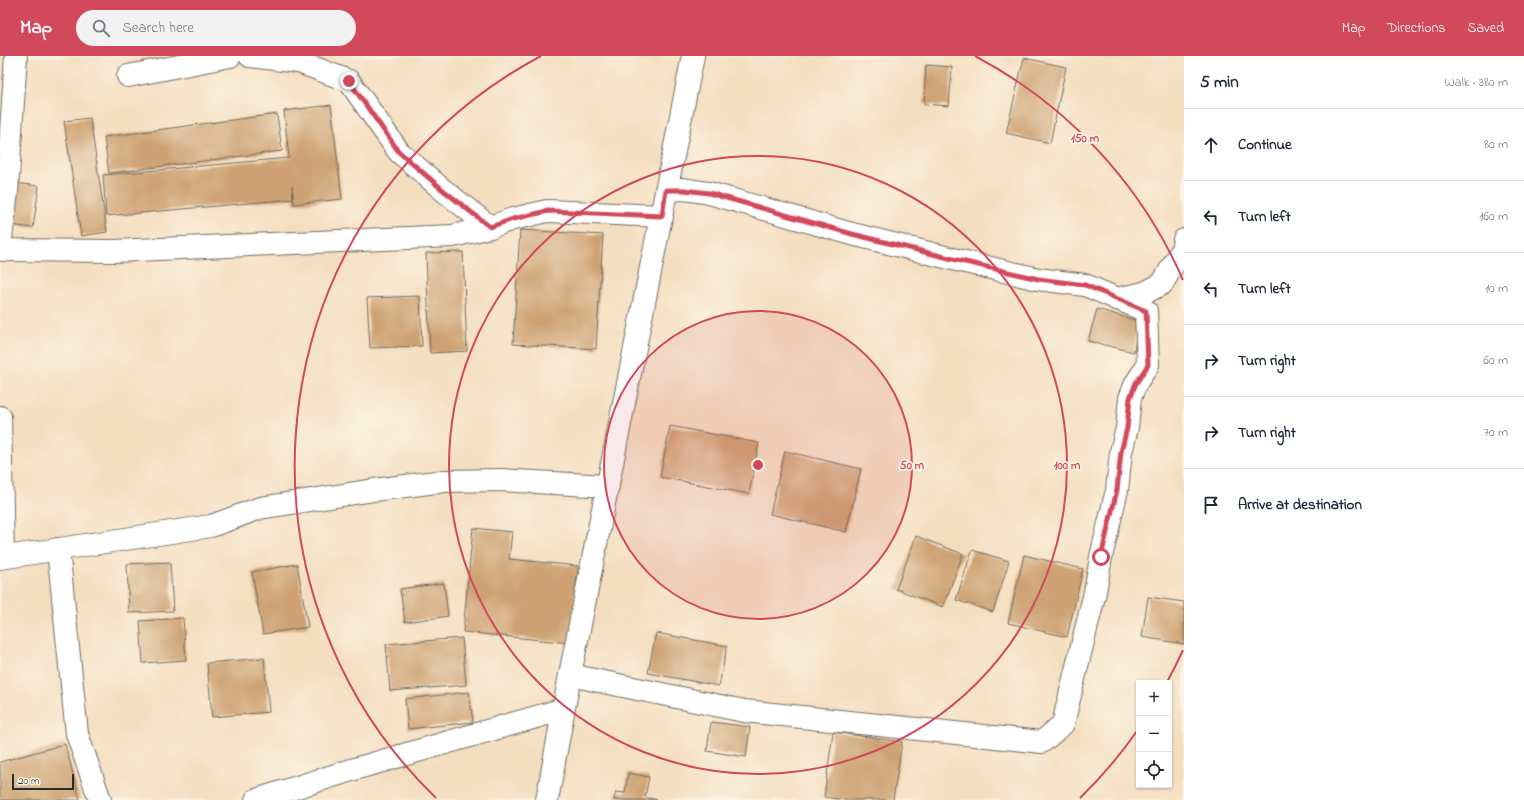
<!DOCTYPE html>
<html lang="en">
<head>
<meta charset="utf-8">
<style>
  body { margin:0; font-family:"Indie Flower",sans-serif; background:#f2f2f3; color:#1f2937 }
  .controls { position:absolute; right:12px; bottom:12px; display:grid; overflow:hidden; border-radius:0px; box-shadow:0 1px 3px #0004 }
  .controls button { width:36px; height:36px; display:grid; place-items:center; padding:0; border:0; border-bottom:1px solid #e0e1e3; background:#fff; color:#1f2937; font:20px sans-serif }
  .scale { position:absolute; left:12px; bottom:10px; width:62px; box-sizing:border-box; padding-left:4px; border:2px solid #2b2b2b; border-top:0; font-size:11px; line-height:14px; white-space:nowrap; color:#2b2b2b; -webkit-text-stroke:3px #fcf5e5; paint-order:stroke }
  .stop { position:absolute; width:12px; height:12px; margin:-9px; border:3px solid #d1495b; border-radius:50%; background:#fff }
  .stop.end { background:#d1495b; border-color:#fff; box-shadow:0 1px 4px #0008 }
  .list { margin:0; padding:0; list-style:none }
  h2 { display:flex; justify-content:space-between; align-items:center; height:52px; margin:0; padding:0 16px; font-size:17px }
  h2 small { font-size:13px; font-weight:400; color:#747a83 }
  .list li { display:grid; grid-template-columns:26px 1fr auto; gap:12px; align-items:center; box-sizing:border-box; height:72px; padding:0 16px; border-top:1px solid #e0e1e3 }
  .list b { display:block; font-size:15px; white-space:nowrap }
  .list em { font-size:13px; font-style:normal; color:#747a83 }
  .icon { flex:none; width:22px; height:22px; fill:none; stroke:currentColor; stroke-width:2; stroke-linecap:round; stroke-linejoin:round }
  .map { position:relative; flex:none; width:1184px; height:744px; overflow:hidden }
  header { display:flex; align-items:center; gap:24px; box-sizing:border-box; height:56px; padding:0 20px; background:#d1495b; color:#fff }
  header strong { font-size:19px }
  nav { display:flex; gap:22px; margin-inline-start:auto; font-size:14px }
  .search { width:280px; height:36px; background:#f2f2f3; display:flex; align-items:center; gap:10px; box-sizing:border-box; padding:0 14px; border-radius:22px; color:#747a83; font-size:15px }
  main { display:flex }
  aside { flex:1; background:#fff }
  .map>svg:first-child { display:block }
  .building { fill:#cea272 }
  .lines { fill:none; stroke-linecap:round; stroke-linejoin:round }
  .minor-casing { stroke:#716a5f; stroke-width:24 }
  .minor { stroke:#fff; stroke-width:22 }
  .route { stroke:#d1495b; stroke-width:5 }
  .ring { fill:none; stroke:#d1495b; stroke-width:2 }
  .centre { fill:#d1495b; stroke:#fcf5e5; stroke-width:2 }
  .ring-label { font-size:12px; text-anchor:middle; font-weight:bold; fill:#d1495b; stroke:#fcf5e5; stroke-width:3.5; stroke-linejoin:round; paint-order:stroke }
</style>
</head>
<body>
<header>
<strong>Map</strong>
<div class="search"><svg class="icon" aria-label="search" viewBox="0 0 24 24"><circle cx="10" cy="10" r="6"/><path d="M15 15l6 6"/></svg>Search here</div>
<nav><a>Map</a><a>Directions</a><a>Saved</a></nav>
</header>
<main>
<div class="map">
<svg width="1184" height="744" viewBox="0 0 1184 744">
  <rect width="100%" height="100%" fill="#fcf5e5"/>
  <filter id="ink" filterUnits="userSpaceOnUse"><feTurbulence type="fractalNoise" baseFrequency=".025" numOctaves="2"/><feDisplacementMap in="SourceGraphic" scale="8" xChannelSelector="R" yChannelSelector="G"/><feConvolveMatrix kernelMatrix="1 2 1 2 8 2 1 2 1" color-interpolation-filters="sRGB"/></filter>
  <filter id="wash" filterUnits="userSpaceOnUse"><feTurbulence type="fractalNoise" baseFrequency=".012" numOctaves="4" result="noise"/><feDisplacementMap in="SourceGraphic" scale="16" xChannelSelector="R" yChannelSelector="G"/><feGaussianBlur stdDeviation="0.9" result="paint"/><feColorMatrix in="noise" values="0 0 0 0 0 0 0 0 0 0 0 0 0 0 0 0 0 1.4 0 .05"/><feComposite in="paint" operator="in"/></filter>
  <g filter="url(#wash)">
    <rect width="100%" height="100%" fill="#f4dec0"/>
    <g id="blocks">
      <path class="building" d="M1024,2l42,9 -16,76 -44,-10z
        M926,9l26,2 -3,39 -25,-2z
        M331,49l11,94 -48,5 -2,-18 1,13 -187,17 -3,-41 186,-17 -5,-47z
        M277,58l5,37 -173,22 -5,-36z
        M90,62l17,114 -26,4 -17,-115z
        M15,127l24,3 -6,42 -23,-3z
        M520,174l83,5 -7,114 -83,-5z
        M463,196l4,99 -37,2 -4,-100z
        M420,240l2,50 -52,2 -3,-50z
        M1097,253l41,12 -4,31 -46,-11z
        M670,370l89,17 -10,51 -89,-17z
        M785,395l76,18 -15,63 -76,-18z
        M473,472l39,4 -3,27 69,7 -8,77 -107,-11z
        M916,480l47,18 -20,53 -47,-18z
        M972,494l37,11 -16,51 -37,-12z
        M1024,499l59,14 -16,68 -59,-14z
        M170,506l3,49 -44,2 -2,-49z
        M297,508l11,63 -45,7 -11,-62z
        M444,527l4,33 -43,6 -5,-33z
        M1148,541l36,5v42l-42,-7z
        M183,562l3,42 -43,3 -3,-42z
        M656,577l71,13 -8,40 -71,-13z
        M462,582l4,47 -76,6 -4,-47z
        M264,602l5,54 -57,5 -5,-54z
        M469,636l4,30 -65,7 -3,-30z
        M711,666l39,5 -4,30 -39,-6z
        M833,676l69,10 -9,58h-48l-21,-3z
        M65,688l15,56h-80v-38z
        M628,717l21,4 -4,20 12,3h-43l2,-8 9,1z"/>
    </g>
  </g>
  <g filter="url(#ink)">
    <use href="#blocks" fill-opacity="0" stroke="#716a5f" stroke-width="1"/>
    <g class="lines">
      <g class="minor-casing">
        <path id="minor" d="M250,0l49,6 50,19 50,71 44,38 47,37
          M128,20l102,-20
          M0,190l7,-54 9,-136
          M0,194l114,1 339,-15 37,-9 23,-8 34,-8 115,5
          M1116,243l28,-6 18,-9 20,-34 2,-10
          M0,361l3,140
          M58,493l19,185 23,66
          M0,502l211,-32 49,-18 114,-18 70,-9 56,-1 108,6
          M570,619l174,36 298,31 21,-18 32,-132 6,-35 16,-67 4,-38 6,-24 3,-30 6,-15 12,-18 -2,-54 -61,-26 -47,-6 -81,-19 -105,-26 -143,-41 -26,-4 -17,1
          M256,744l102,-32 206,-59
          M547,744l23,-125 123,-619"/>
      </g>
      <use href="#minor" class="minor"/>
    </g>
  </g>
  <g class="lines" filter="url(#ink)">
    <path class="route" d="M349,25l50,71 44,38 47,37 23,-8 35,-8 114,5 4,-26h18l25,3 143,41 105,26 81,19 47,6 61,26 2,54 -12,18 -6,15 -3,30 -6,24 -4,38 -16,67"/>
  </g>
  <circle cx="758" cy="409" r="154" fill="#d1495b" fill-opacity=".12"/>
  <g class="ring">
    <circle cx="758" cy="409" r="154"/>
    <circle cx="758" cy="409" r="309"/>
    <path d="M1183 594A463 463 0 0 1 1167 626M1137 675A463 463 0 0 1 1080 742M436 742A463 463 0 0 1 541 0M975 0A463 463 0 0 1 1183 224"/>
  </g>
  <circle cx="758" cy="409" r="6" class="centre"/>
  <g class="ring-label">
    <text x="1085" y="86">150 m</text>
    <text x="912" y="413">50 m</text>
    <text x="1067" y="413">100 m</text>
  </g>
</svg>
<div class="controls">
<button>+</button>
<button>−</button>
<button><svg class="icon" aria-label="locate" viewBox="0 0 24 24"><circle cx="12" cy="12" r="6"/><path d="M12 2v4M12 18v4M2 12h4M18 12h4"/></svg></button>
</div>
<div class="scale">20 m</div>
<div class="stop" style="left:1101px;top:501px"></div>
<div class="stop end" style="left:349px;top:25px"></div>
</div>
<aside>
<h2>5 min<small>Walk · 380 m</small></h2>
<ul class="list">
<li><svg class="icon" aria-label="ahead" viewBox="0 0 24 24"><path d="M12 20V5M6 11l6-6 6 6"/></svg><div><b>Continue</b></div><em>80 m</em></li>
<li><svg class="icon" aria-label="left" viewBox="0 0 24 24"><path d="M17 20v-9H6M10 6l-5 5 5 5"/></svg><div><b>Turn left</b></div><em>160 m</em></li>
<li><svg class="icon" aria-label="left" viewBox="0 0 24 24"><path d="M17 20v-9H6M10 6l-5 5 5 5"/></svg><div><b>Turn left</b></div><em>10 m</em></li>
<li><svg class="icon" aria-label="right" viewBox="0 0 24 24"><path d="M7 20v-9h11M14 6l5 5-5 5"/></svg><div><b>Turn right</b></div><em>60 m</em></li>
<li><svg class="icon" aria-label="right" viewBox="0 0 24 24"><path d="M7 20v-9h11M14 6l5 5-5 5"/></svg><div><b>Turn right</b></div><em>70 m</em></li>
<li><svg class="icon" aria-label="arrive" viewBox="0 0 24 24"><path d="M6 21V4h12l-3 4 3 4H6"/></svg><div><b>Arrive at destination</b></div></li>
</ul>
</aside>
</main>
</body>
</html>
